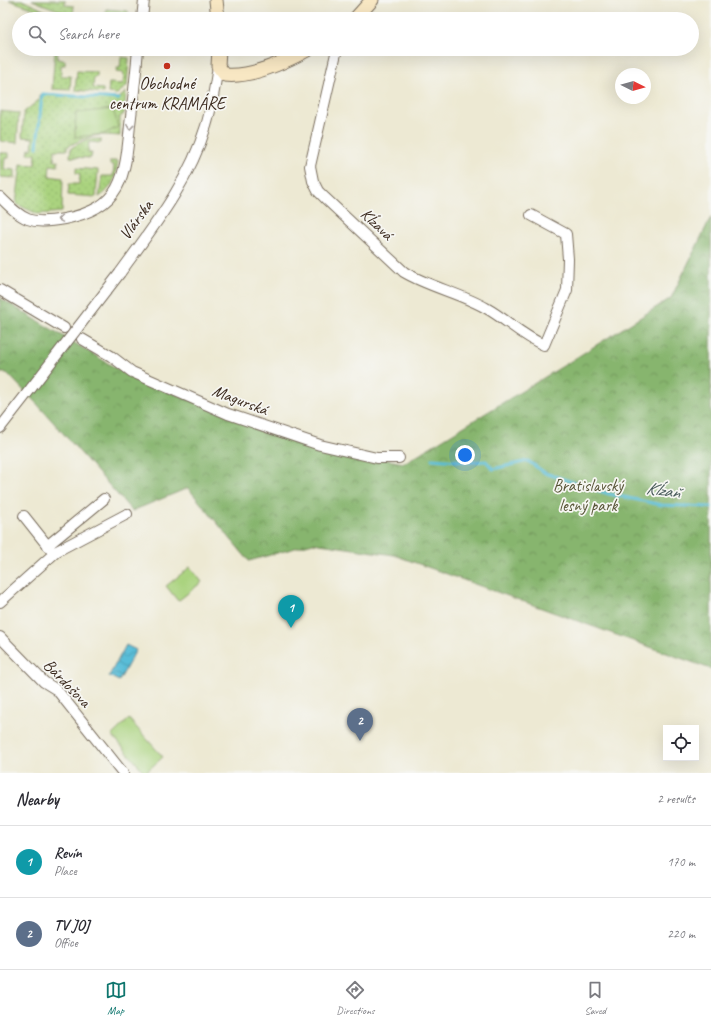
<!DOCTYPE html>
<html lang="en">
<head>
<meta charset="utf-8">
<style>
  body { margin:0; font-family:Caveat,sans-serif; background:#f7f7f7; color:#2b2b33 }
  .controls { position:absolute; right:12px; bottom:12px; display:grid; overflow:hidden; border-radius:0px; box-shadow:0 4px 16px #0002 }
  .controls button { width:36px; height:36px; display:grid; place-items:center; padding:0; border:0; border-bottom:1px solid #e1e1e2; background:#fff; color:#2b2b33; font:20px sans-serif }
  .compass { position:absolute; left:615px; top:68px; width:36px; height:36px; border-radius:50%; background:#fff; box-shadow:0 4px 16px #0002; rotate:95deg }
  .you { position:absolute; left:465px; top:455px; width:14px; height:14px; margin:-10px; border:3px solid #fff; border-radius:50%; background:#1a73e8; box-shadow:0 0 0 6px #1a73e833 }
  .badge { display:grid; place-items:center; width:26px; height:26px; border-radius:50%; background:#0f766e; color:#fff; font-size:13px; font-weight:700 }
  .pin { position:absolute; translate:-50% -33px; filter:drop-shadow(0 1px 2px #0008) }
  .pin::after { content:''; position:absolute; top:21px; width:14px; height:12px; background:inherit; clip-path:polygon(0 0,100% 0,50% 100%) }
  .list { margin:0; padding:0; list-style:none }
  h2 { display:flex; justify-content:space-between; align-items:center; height:52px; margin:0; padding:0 16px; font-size:17px }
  h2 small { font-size:13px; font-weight:400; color:#7c7c81 }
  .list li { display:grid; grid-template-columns:26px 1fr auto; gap:12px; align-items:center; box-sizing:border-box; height:72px; padding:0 16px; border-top:1px solid #e1e1e2 }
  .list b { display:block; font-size:15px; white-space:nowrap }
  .list p { margin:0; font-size:13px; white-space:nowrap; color:#7c7c81 }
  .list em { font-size:13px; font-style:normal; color:#7c7c81 }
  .icon { flex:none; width:22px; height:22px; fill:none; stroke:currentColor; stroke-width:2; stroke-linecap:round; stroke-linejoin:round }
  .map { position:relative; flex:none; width:711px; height:773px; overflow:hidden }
  .search { position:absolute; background:#fff; box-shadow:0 4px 16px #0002; left:12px; right:12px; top:12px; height:44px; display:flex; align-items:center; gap:10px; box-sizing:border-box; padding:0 14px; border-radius:22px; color:#7c7c81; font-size:15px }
  .sheet { height:196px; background:#fff }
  nav { display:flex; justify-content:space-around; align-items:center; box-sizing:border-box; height:56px; border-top:1px solid #e1e1e2; background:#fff; font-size:11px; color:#7c7c81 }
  nav a { display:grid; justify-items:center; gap:2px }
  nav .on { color:#0f766e }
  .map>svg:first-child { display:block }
  .grass { fill:url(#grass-dots); stroke:#727e4e }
  .forest { fill:url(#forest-crowns); stroke:#617046 }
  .green { fill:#aad37f; stroke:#727e4e }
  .water { fill:url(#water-waves); stroke:#4a747b }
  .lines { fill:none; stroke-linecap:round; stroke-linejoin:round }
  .stream { stroke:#59bdd8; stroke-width:3 }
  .street-casing { stroke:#796d5d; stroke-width:12 }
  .secondary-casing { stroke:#796d5d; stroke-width:15 }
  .street { stroke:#fff; stroke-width:10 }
  .secondary { stroke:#f8e7c3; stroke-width:13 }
  .street-bridge-casing { stroke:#796d5d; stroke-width:12; stroke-linecap:butt }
  .street-bridge { stroke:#fff; stroke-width:10 }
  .oneway { stroke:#a79f9a }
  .poi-dot { fill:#c8321e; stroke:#f6f6f2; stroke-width:1.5 }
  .labels { text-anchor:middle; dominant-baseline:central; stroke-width:3.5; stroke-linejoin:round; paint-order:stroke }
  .poi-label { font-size:17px; fill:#3b2a1e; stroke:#f6f6f2 }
  .street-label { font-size:17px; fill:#3b2a1e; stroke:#f6f6f2 }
  .park-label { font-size:17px; fill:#575436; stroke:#f6f6f2 }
  .water-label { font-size:18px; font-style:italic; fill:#445656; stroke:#f6f6f2 }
</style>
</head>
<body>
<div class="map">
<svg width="711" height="773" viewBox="0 0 711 773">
  <defs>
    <pattern id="grass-dots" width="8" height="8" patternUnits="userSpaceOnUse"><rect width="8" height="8" fill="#aad37f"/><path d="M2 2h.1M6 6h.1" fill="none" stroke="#93b56d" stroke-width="1.8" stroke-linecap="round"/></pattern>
    <pattern id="forest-crowns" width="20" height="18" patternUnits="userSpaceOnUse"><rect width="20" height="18" fill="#87b56e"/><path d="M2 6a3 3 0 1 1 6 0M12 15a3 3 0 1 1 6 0" fill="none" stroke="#70935a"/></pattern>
    <pattern id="water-waves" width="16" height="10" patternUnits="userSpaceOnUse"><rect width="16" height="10" fill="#59bdd8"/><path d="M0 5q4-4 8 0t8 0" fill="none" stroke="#4b9aaf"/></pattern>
  </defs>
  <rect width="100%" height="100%" fill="#f6f6f2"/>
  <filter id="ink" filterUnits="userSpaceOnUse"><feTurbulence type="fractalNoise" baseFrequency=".025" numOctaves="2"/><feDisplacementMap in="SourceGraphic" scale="8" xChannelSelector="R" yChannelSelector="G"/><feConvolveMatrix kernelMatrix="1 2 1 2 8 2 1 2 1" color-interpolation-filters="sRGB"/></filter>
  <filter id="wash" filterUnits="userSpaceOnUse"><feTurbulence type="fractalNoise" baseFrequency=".012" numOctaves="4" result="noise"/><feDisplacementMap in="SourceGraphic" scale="16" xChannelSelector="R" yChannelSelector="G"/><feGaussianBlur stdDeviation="0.9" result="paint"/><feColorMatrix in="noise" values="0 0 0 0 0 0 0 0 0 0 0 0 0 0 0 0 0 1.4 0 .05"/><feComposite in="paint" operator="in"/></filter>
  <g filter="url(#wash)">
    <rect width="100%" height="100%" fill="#ede9d3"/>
    <path class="grass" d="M9,0h13l41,19h-28v-10z
      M32,0h33v5l9,1 -1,10z
      M106,9l22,2 1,8h-13v-3l-11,-1z
      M55,49h3l-1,10 8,1v5h-4v11h10l-1,14 -18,-1z
      M121,57l8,1 -2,28 -10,8 -9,-1 1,-10 14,1 1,-11 -8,-1 1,-4h3z
      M77,71l20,1v5h-3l-1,11 10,1v4l-28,-3z
      M126,92l-2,22 -4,3v19c-24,-2 -31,-1 -53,11v3h-12l-1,11h4v5l-8,-1 -1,11 14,2 -1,34 -24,2 -22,-10 5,-40 14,1 1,-11h-8l1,-5h3l1,-11 -11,-1 2,-25 16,-13v-5l79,4z
      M0,111l19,2 -2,30 -17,-2z
      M87,139h14v4l-12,-1 -1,11h4l-1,5 -21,-1 1,-9z
      M0,153h9v5h-4l-1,11 11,1v8l-15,-1z
      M110,161h8c-2,16 -5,27 -19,36l3,-21h11l1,-11h-4z
      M76,168l22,2 -2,27 -28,-2 1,-11h10l1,-10 -4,-1z"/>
    <path class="forest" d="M711,217v452l-317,-114 -81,-12 -64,18 -61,-73 -56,23 -94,-106 -31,-32h-7v-75l134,81 187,68 83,16 159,-97 108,-68z"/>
    <path class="green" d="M113,109l5,18 -14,7 -29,3 1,-24z
      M190,567l12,15 -24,19 -12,-15z
      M129,719l34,38 -18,16 -33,-38z"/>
    <path class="water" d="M126,645l10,5 -17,31 -10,-5z"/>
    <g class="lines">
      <path class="stream" d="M37,147l5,-53 77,5
        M432,459l41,3 13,-1 7,8 35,-8 17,12 64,21 53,11 49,2"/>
    </g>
  </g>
  <g filter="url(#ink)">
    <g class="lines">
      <g class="street-casing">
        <path id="street" d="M142,19l2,-19
          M337,49l-27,117 3,15 5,10 7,7 79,74c25,15 56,21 82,36 20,11 36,28 58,37l23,-55 1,-31 -2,-25 -35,-19
          M0,197c24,24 30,28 64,22 59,-11 61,-43 66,-94 3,-25 6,-51 8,-76
          M120,273c34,-47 69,-91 86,-147 6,-19 9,-40 12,-60
          M0,290l64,38
          M82,339l29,17 21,16 96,42 92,31 57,13h22
          M0,428l32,-41
          M24,516l27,34
          M47,546l57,-47
          M0,602l57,-51 70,-37
          M0,637l44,45 13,8 66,83"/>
      </g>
      <g class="secondary-casing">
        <path id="secondary" d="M216,0l2,19
          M355,19l17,-19
          M219,49l-1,17 7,9c25,3 62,-14 84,-26"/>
      </g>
      <use href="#street" class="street"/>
      <use href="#secondary" class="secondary"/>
      <g class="street-bridge-casing">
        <path id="street-bridge" d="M32,387l88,-114"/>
      </g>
      <use href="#street-bridge" class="street-bridge"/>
    </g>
    <defs><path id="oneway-chevron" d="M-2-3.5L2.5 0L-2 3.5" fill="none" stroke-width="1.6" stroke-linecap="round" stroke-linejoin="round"/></defs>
    <g class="oneway">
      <use href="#oneway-chevron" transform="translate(130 127) rotate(96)"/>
      <use href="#oneway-chevron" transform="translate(60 219) rotate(171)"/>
    </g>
  </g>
  <circle class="poi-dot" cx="167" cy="66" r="4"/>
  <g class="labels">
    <g class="poi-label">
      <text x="167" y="83">Obchodné<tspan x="167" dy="20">centrum KRAMÁRE</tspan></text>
    </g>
    <g class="street-label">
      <text transform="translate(136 220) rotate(-54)">Vlárska</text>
      <text transform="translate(377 224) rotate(44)">Kĺzavá</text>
      <text transform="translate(240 400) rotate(21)">Magurská</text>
      <text transform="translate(67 683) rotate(46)">Bárdošova</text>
    </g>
    <g class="park-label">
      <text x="588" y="485">Bratislavský<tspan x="588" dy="20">lesný park</tspan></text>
    </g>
    <g class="water-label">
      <text transform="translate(663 490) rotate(8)">Kĺzaň</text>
    </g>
  </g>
</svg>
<div class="controls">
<button><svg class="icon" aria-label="locate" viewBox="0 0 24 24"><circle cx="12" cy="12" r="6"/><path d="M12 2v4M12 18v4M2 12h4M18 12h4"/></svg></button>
</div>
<svg class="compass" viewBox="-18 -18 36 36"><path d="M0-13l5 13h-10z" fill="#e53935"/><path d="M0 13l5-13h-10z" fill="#7c7c81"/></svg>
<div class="you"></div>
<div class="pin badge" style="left:291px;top:628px;background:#0f9aa8">1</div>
<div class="pin badge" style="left:360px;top:741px;background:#5c6f8a">2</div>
<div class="search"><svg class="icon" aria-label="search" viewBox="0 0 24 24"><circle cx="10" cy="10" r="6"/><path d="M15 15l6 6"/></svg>Search here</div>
</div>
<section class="sheet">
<h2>Nearby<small>2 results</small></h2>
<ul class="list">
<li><span class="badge" style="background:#0f9aa8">1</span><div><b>Revín</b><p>Place</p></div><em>170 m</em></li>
<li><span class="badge" style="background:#5c6f8a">2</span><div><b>TV JOJ</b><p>Office</p></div><em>220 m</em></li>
</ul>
</section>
<nav>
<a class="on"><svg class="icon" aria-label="map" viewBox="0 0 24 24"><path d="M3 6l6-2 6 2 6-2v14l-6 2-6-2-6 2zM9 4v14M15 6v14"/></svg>Map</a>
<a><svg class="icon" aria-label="directions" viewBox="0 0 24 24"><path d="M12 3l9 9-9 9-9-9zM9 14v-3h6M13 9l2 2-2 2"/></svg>Directions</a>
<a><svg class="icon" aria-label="saved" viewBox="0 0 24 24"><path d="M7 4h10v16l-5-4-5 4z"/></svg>Saved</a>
</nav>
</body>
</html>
